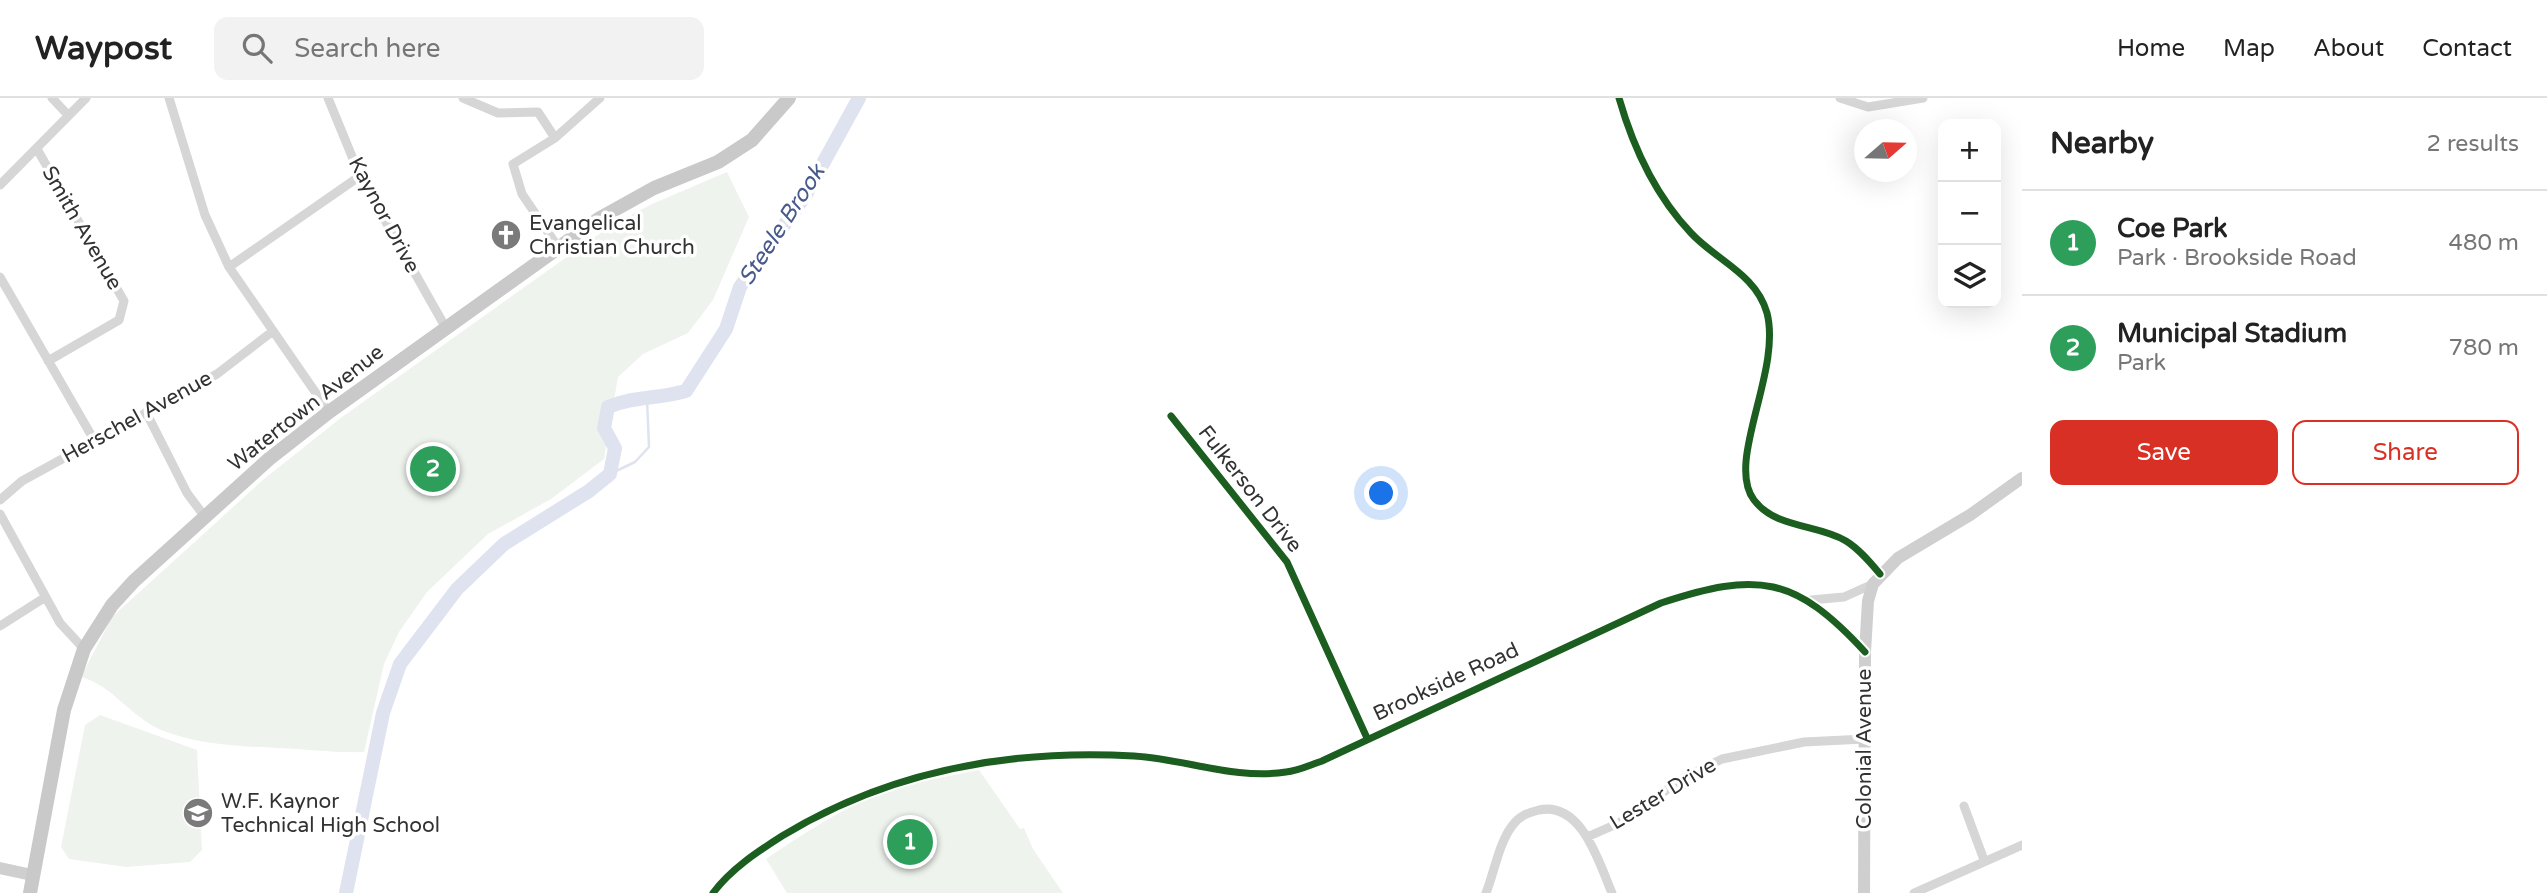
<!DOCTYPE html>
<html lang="en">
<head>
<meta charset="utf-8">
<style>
  body { margin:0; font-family:"Varela Round",sans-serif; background:#f2f2f2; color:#222 }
  .controls { position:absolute; right:21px; top:21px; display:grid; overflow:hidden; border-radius:14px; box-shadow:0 7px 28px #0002 }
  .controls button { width:63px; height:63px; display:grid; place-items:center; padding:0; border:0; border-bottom:2px solid #e0e0e0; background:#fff; color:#222; font:35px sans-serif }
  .compass { position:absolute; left:1854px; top:21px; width:63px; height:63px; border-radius:50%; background:#fff; box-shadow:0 7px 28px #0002; rotate:70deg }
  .you { position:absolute; left:1382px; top:396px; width:24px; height:24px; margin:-18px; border:5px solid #fff; border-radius:50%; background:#1a73e8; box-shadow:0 0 0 10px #1a73e833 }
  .badge { display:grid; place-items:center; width:46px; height:46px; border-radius:50%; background:#d93025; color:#fff; font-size:23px; font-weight:700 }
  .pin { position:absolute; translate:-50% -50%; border:4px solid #fff; box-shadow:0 2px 7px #0006 }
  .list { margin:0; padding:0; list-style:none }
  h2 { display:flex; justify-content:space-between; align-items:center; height:91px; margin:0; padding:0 28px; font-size:30px }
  h2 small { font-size:23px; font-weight:400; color:#767676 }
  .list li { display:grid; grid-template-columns:46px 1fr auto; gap:21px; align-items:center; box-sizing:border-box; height:105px; padding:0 28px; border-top:2px solid #e0e0e0 }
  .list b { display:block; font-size:26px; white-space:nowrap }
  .list p { margin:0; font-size:23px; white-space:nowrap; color:#767676 }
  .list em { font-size:23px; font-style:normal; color:#767676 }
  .actions { display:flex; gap:14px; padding:21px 28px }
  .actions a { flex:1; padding:16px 0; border:2px solid #d93025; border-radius:14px; text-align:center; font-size:24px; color:#d93025 }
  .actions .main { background:#d93025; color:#fff }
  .icon { flex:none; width:38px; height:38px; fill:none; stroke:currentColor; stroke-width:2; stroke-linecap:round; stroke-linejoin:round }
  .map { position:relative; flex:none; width:2022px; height:795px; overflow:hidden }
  header { display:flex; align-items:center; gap:42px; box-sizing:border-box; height:98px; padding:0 35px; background:#fff; border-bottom:2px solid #e0e0e0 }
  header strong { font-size:33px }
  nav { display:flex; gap:38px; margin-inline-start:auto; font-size:24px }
  .search { width:490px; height:63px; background:#f2f2f2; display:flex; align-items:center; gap:18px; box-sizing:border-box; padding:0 24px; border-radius:14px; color:#767676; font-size:26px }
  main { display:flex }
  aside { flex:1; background:#fff }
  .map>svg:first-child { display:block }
  .green { fill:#eef3ed }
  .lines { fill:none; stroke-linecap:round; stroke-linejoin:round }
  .stream { stroke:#dfe3f0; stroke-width:2.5 }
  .river { stroke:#dfe3f0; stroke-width:14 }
  .street { stroke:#d6d6d6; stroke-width:9 }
  .secondary { stroke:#cfcfcf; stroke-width:12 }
  .primary { stroke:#c9c9c9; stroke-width:14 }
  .cycleway-casing { stroke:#fff; stroke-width:11 }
  .cycleway { stroke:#1b5e20; stroke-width:7 }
  .labels { text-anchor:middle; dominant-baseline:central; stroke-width:7; stroke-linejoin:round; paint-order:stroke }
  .street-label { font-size:21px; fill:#323232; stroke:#fff }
  .poi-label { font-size:21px; fill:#323232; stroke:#fff; text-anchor:start }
  .water-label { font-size:23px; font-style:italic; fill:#48598c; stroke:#fff }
</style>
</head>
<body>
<header>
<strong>Waypost</strong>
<div class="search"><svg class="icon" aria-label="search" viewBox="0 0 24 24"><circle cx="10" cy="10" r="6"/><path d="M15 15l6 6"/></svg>Search here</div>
<nav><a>Home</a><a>Map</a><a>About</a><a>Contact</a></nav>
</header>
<main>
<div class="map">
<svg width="2022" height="795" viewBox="0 0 2022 795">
  <rect width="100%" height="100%" fill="#fff"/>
  <path class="green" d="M727,74l22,45 -36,83 -25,33 -45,21 -25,23 -14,82 -53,40 -63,35 -61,58 -28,40 -15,32 -20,88c-29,1 -57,-3 -86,-4 -40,-2 -79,-3 -117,-18 -30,-13 -49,-45 -80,-53l31,-60 152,-138 78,-62 267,-190 43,-23z
    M100,617l97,35 5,100 -12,12 -64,5 -57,-8 -8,-12 24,-122z
    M979,672l41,59 4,-1 9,21 30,44h-276l-21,-34c39,-26 78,-53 123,-68 30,-10 60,-15 90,-21z"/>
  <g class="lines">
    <path class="stream" d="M610,376l25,-12 14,-15 -2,-48"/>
    <path class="river" d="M346,795l37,-180 17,-49 57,-75 47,-45 85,-53 21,-17 5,-26 -11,-20 4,-21c27,-11 49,-8 78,-16l40,-62 14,-42 65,-91 54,-98"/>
    <path class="street" d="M52,0l15,16
      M169,0l36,117 24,52 100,145
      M328,0l32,78 87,154
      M463,0l35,15 40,-1 17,26
      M1619,0c14,49 37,98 72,135 26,28 65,41 76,80 15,58 -42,149 -13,187 22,29 64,24 92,41 13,8 24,21 34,33
      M1840,0l28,9 55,-9
      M37,51l87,152 -5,19 -71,41
      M0,87l86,-87
      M558,149l-36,-53 -9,-30 42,-26 45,-40
      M229,169l131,-91
      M0,179l94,163
      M146,314l41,81 18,24
      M1171,318l116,146 80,176
      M0,402l22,-19 195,-107 56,-43
      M0,416l60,109 24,26
      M1811,502l33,-3 29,-13
      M0,528l44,-28
      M1964,708l20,54
      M1587,739l32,-14 66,-46 37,-18 82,-17 61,-3
      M713,795c18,-24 44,-41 69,-57 107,-65 228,-87 352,-80 51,3 101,24 152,16 12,-1 24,-7 36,-11l339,-158c97,-32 134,-27 204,49
      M1486,795c8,-20 13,-50 26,-67 7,-10 15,-13 27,-16 43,-9 60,53 73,83
      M1914,795l108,-48"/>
    <path class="secondary" d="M0,770l32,7
      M1864,795l1,-241 3,-51 5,-17 25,-26 72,-43 52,-37"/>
    <path class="primary" d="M30,795l34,-183 20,-61 28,-44 22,-24 135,-122 60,-47 271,-194 54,-30 64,-26 34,-22 37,-42"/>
    <g class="cycleway-casing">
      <path id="cycleway" d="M1619,0c14,49 37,98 72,135 26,28 65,41 76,80 15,58 -42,149 -13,187 22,29 64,24 92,41 13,8 24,21 34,33
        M1171,318l116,146 80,176
        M713,795c18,-24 44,-41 69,-57 107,-65 228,-87 352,-80 51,3 101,24 152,16 12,-1 24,-7 36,-11l339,-158c97,-32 134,-27 204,49"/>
    </g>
    <use href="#cycleway" class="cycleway"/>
  </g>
  <defs>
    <g id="church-disc" transform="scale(1.575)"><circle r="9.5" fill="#7a7a7a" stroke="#fff"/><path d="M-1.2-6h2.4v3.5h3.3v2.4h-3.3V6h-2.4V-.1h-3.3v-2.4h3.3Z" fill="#fff"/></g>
    <g id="school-disc" transform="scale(1.575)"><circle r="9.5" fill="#7a7a7a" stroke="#fff"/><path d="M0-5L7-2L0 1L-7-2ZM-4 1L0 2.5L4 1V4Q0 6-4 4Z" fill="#fff"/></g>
  </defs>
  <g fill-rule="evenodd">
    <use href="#church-disc" x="506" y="137"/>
    <use href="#school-disc" x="198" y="715"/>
  </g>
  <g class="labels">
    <g class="street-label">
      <text transform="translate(384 117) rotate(62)">Kaynor Drive</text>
      <text transform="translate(82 130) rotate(60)">Smith Avenue</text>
      <text transform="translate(306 310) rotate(-38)">Watertown Avenue</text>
      <text transform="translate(137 319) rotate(-29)">Herschel Avenue</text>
      <text transform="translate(1250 391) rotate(52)">Fulkerson Drive</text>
      <text transform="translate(1446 584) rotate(-25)">Brookside Road</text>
      <text transform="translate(1864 651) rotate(-90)">Colonial Avenue</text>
      <text transform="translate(1663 696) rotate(-31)">Lester Drive</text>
    </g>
    <g class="poi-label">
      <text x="529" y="125">Evangelical<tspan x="529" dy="24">Christian Church</tspan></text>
      <text x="221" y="703">W.F. Kaynor<tspan x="221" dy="24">Technical High School</tspan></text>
    </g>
    <g class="water-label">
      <text transform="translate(782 127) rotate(-57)">Steele Brook</text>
    </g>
  </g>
</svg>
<div class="controls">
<button>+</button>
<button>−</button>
<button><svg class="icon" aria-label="layers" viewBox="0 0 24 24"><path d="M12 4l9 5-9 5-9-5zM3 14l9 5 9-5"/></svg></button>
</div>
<svg class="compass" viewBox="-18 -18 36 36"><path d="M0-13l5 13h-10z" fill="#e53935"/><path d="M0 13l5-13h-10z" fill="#767676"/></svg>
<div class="you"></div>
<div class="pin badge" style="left:910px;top:744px;background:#2e9e5b">1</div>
<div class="pin badge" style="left:433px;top:371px;background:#2e9e5b">2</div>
</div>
<aside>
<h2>Nearby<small>2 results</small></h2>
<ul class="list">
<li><span class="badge" style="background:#2e9e5b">1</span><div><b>Coe Park</b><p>Park · Brookside Road</p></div><em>480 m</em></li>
<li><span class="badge" style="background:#2e9e5b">2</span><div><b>Municipal Stadium</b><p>Park</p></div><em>780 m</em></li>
</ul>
<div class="actions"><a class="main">Save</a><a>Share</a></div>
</aside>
</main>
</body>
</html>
